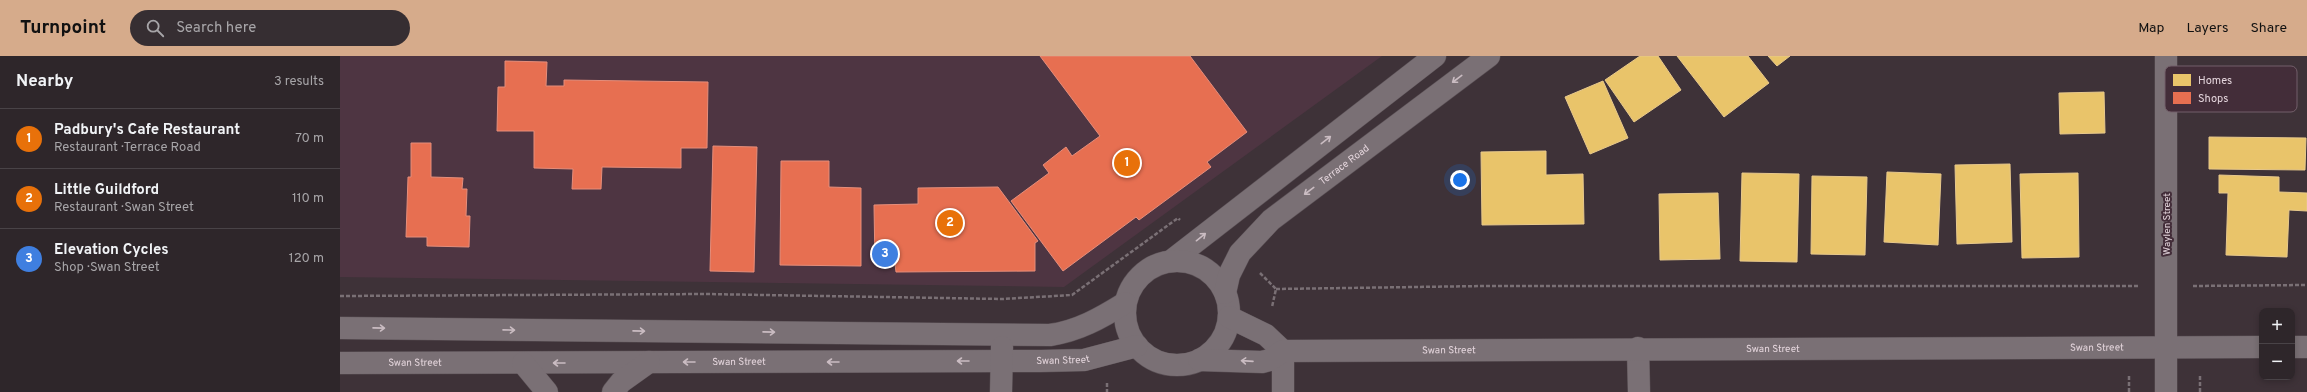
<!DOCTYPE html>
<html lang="en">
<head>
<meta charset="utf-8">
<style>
  body { margin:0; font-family:Overpass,sans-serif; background:#362e32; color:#f1f3f6 }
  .controls { position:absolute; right:12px; bottom:12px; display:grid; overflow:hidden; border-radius:8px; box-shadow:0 2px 6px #0003 }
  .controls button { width:36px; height:36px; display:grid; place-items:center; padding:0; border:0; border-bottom:1px solid #494347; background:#2e262a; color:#f1f3f6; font:20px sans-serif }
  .you { position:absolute; left:1120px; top:124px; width:14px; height:14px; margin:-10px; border:3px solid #fff; border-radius:50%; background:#1a73e8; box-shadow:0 0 0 6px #1a73e833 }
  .badge { display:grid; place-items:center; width:26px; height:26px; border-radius:50%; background:#d6ab8b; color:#fff; font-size:13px; font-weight:700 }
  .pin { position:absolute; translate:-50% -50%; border:2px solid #fff; box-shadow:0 1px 4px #0006 }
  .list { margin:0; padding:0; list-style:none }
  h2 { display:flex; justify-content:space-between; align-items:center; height:52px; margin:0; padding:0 16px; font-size:17px }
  h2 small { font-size:13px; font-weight:400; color:#a7a5a8 }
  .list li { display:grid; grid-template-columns:26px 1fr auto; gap:12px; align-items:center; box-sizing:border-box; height:60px; padding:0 16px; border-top:1px solid #494347 }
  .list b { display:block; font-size:15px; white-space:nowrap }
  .list p { margin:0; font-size:13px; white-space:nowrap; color:#a7a5a8 }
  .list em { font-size:13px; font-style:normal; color:#a7a5a8 }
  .icon { flex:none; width:22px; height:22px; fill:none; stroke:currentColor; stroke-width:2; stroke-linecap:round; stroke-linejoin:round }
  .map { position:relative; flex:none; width:1967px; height:336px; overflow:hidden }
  header { display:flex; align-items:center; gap:24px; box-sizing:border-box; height:56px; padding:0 20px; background:#d6ab8b; color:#111 }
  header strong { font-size:19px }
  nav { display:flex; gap:22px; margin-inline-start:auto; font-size:14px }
  .search { width:280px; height:36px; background:#362e32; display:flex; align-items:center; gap:10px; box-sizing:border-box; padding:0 14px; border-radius:22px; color:#a7a5a8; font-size:15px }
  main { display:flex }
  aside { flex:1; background:#2e262a }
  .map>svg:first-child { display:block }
  .built { fill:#4e3542 }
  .homes { fill:#e9c46a; stroke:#e8c98c }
  .shops { fill:#e76f51; stroke:#e68e7b }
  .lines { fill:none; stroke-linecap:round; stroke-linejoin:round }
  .minor-casing { stroke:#5a5055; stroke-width:23 }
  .path { stroke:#7a7075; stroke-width:2.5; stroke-dasharray:4 2; stroke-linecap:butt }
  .minor { stroke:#7a7075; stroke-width:22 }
  .oneway { stroke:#cabcc2 }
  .labels { text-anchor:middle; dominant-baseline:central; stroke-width:4; stroke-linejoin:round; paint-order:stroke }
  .street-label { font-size:10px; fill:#e4d5dc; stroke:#432d39 }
  .key { fill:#432d39; stroke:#735f6a; stroke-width:1 }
  .key-label { font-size:11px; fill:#e4d5dc }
</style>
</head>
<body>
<header>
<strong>Turnpoint</strong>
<div class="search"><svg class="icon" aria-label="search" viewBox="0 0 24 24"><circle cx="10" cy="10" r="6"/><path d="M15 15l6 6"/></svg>Search here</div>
<nav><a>Map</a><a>Layers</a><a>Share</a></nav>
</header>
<main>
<aside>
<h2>Nearby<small>3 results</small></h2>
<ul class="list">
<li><span class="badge" style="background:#e8710a">1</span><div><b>Padbury's Cafe Restaurant</b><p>Restaurant · Terrace Road</p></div><em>70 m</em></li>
<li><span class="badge" style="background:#e8710a">2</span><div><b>Little Guildford</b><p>Restaurant · Swan Street</p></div><em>110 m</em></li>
<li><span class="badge" style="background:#3f7fe0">3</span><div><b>Elevation Cycles</b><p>Shop · Swan Street</p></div><em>120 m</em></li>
</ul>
</aside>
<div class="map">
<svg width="1967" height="336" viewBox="0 0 1967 336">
  <rect width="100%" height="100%" fill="#3e3238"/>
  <path class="built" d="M0,0h1042l-318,231 -724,-10z"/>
  <path class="homes" d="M1300,0h18l23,34 -47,32 -29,-42z
    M1337,0h71l21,27 -45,34z
    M1428,0h22l-13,10z
    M1263,25l25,57 -38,16 -25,-57z
    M1764,36l1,41 -45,1 -1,-41z
    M1869,81l97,1 -1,32 -96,-1z
    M1206,95v24l37,-1 1,50 -102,1 -1,-73z
    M1670,108l2,78 -55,2 -2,-79z
    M1547,116l54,2 -3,71 -54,-3z
    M1402,117l57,1 -2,88 -57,-1z
    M1738,117l1,84 -57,1 -2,-84z
    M1879,119l60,2v15l28,1v18l-18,-1 -2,47 -61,-2 2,-62h-9z
    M1472,120l55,1 -2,78 -54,-1z
    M1378,137l2,66 -60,1 -1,-66z"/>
  <path class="shops" d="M700,0h150l57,76 -40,30 4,5 -72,53 -3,-3 -73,54 -52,-70 38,-28 -6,-8 23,-18 6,9 28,-20z
    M165,5l42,1 -1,24h18v-6l144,2 -1,66h-26v20l-79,-1 -1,22h-29l1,-20 -39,-1v-37h-37l1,-44h7z
    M71,87h20v34l32,1 -1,11h5l-1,27h4l-1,31 -42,-1v-9h-21l2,-60h3z
    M373,90l44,1 -3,125 -44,-1z
    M441,105h48v26l32,1v78l-81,-1z
    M658,131l40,54 -3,2v28l-139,1 -1,-8h-20l-1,-59 44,-1v-16z"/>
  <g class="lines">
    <g class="minor-casing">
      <g id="minor">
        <path d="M831,205l264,-205"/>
        <circle cx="837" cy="257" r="52"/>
        <path id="s1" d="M885,237l4,-18 11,-22 31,-33 218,-164"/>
        <path d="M889,261l37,18 17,16"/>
        <path d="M0,272l710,7c28,-4 51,-17 75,-32"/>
        <path d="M1952,291h15"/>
        <path d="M1298,292l1,44"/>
        <path d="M943,295v41"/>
        <path id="s2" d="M859,304l63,2 8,-2 13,-9 979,-4"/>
        <path id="s3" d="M0,307l701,-2 43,-1 53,-14"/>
        <path d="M183,307l24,29"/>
        <path d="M273,336l8,-10 28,-20"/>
        <path d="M661,336l1,-45"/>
        <path d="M1826,336v-336"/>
      </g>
    </g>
    <path class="path" d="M920,217l16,16 -4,18
      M1853,230l114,-1
      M936,233l208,-3h654
      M0,240l365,-2 297,5 70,-4 106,-77 2,2
      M1860,320v16
      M767,327v9
      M1789,336v-16"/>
    <use href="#minor" class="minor"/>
  </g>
  <defs><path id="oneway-shaft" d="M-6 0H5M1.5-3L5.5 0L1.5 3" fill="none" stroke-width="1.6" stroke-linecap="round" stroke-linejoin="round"/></defs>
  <g class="oneway">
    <use href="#oneway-shaft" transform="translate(1117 23) rotate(143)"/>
    <use href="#oneway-shaft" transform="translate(986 84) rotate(-38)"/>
    <use href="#oneway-shaft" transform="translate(969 135) rotate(143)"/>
    <use href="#oneway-shaft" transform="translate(861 181) rotate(-39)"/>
    <use href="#oneway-shaft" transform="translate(39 272) rotate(1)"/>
    <use href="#oneway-shaft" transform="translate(169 274) rotate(1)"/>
    <use href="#oneway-shaft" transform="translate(299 275) rotate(1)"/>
    <use href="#oneway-shaft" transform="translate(429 276) rotate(1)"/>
    <use href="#oneway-shaft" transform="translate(623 305) rotate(180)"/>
    <use href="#oneway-shaft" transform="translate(907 305) rotate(-176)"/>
    <use href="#oneway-shaft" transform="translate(349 306) rotate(180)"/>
    <use href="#oneway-shaft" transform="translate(493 306) rotate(180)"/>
    <use href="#oneway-shaft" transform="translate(219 307) rotate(180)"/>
  </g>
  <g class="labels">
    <g class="street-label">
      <text stroke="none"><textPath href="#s1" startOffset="180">Terrace Road</textPath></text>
      <text transform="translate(1827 168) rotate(-90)">Waylen Street</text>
      <text stroke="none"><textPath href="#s2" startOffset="901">Swan Street</textPath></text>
      <text stroke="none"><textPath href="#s2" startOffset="577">Swan Street</textPath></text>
      <text stroke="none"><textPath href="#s2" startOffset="253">Swan Street</textPath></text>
      <text stroke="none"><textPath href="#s3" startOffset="723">Swan Street</textPath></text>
      <text stroke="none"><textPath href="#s3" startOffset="399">Swan Street</textPath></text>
      <text stroke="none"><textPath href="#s3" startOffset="75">Swan Street</textPath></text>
    </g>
  </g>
  <rect x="1825" y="10" width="132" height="46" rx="6" class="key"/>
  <rect x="1833" y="18" width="18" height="12" fill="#e9c46a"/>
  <rect x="1833" y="36" width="18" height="12" fill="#e76f51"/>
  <g class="key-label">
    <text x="1858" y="28">Homes</text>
    <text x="1858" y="46">Shops</text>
  </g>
</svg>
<div class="controls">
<button>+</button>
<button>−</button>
</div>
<div class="you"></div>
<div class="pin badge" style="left:787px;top:107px;background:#e8710a">1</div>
<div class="pin badge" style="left:610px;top:167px;background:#e8710a">2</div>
<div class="pin badge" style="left:545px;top:198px;background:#3f7fe0">3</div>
</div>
</main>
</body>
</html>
